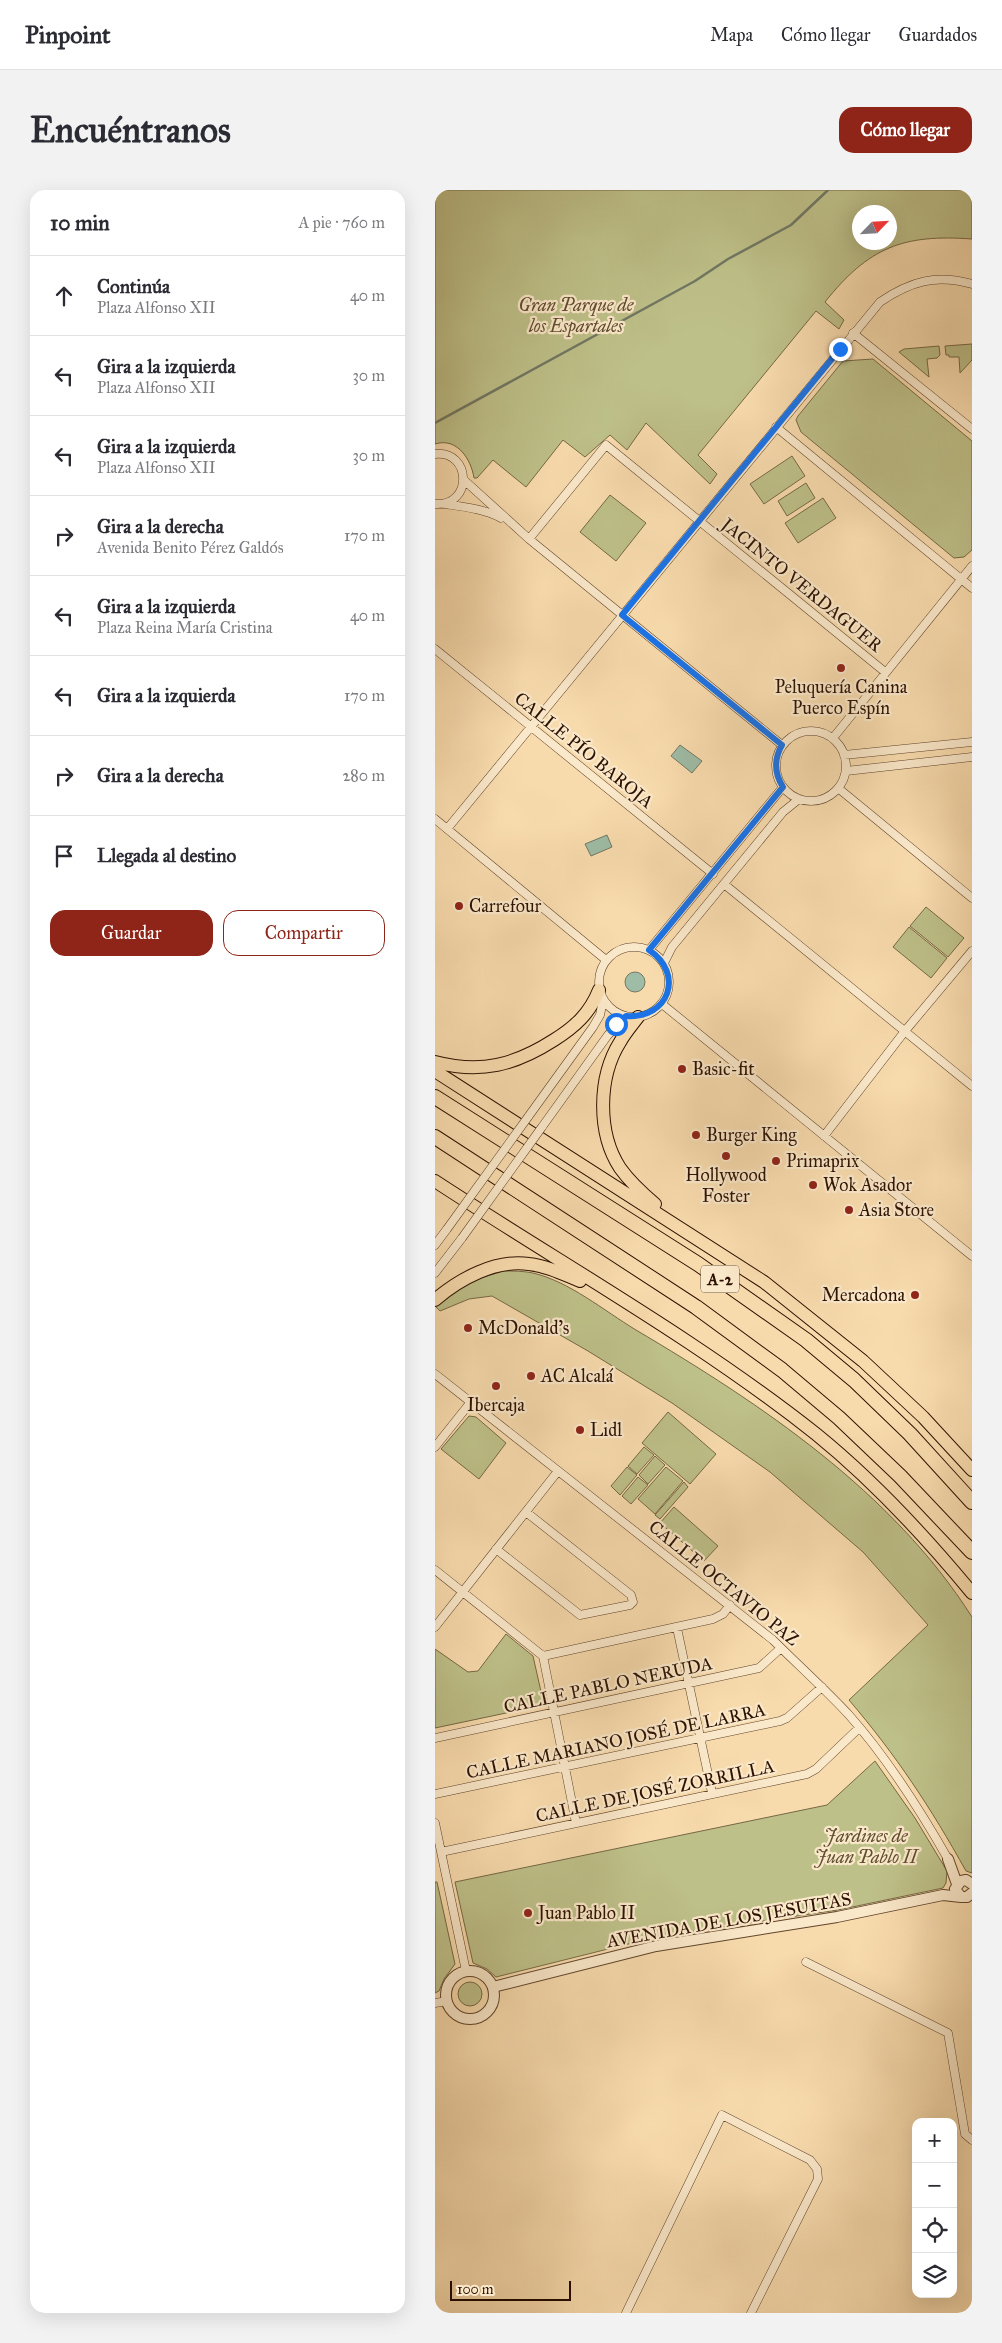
<!DOCTYPE html>
<html lang="es">
<head>
<meta charset="utf-8">
<style>
  body { margin:0; font-family:"IM FELL Great Primer",serif; background:#f2f2f3; color:#2b2b33 }
  .controls { position:absolute; right:15px; bottom:15px; display:grid; overflow:hidden; border-radius:10px; box-shadow:0 5px 20px #0002 }
  .controls button { width:45px; height:45px; display:grid; place-items:center; padding:0; border:0; border-bottom:1px solid #e1e1e2; background:#fff; color:#2b2b33; font:25px sans-serif }
  .compass { position:absolute; left:417px; top:15px; width:45px; height:45px; border-radius:50%; background:#fff; box-shadow:0 5px 20px #0002; rotate:65deg }
  .scale { position:absolute; left:15px; bottom:12px; width:121px; box-sizing:border-box; padding-left:5px; border:2px solid #2d1100; border-top:0; font-size:14px; line-height:18px; white-space:nowrap; color:#2d1100; -webkit-text-stroke:4px #fae8ca; paint-order:stroke }
  .stop { position:absolute; width:15px; height:15px; margin:-11px; border:4px solid #1a73e8; border-radius:50%; background:#fff }
  .stop.end { background:#1a73e8; border-color:#fff; box-shadow:0 1px 5px #0008 }
  .list { margin:0; padding:0; list-style:none }
  h2 { display:flex; justify-content:space-between; align-items:center; height:65px; margin:0; padding:0 20px; font-size:21px }
  h2 small { font-size:16px; font-weight:400; color:#7c7c81 }
  .list li { display:grid; grid-template-columns:32px 1fr auto; gap:15px; align-items:center; box-sizing:border-box; height:80px; padding:0 20px; border-top:1px solid #e1e1e2 }
  .list b { display:block; font-size:19px; white-space:nowrap }
  .list p { margin:0; font-size:16px; white-space:nowrap; color:#7c7c81 }
  .list em { font-size:16px; font-style:normal; color:#7c7c81 }
  .actions { display:flex; gap:10px; padding:15px 20px }
  .actions a { flex:1; padding:11px 0; border:1px solid #8f2418; border-radius:15px; text-align:center; font-size:18px; color:#8f2418 }
  .actions .main { background:#8f2418; color:#fff }
  .icon { flex:none; width:28px; height:28px; fill:none; stroke:currentColor; stroke-width:2; stroke-linecap:round; stroke-linejoin:round }
  .map { position:relative; flex:none; width:537px; height:2123px; overflow:hidden; border-radius:15px }
  header { display:flex; align-items:center; gap:30px; box-sizing:border-box; height:70px; padding:0 25px; background:#fff; border-bottom:1px solid #e1e1e2 }
  header strong { font-size:24px }
  nav { display:flex; gap:28px; margin-inline-start:auto; font-size:18px }
  .intro { display:flex; align-items:center; justify-content:space-between; box-sizing:border-box; height:120px; padding:0 30px }
  h1 { margin:0; font-size:35px }
  .button { padding:12px 22px; border-radius:15px; background:#8f2418; color:#fff; font-size:18px; font-weight:700 }
  main { display:flex; gap:30px; padding:0 30px }
  aside { flex:1; background:#fff; border-radius:15px; box-shadow:0 5px 20px #0002 }
  .map>svg:first-child { display:block }
  .green { fill:#bec089; stroke:#766844; fill-rule:evenodd }
  .water { fill:#9ebca6; stroke:#717864 }
  .lines { fill:none; stroke-linecap:round; stroke-linejoin:round }
  .stream { stroke:#717864; stroke-width:2.5 }
  .minor-casing { stroke:#60442b; stroke-width:9 }
  .tertiary-casing { stroke:#60442b; stroke-width:12 }
  .trunk-casing { stroke:#2d1100; stroke-width:14 }
  .motorway-casing { stroke:#2d1100; stroke-width:16 }
  .minor { stroke:#fae8ca; stroke-width:8 }
  .tertiary { stroke:#fae8ca; stroke-width:10 }
  .trunk { stroke:#f8dbad; stroke-width:12 }
  .motorway { stroke:#f8dbad; stroke-width:14 }
  .minor-bridge-casing { stroke:#60442b; stroke-width:9; stroke-linecap:butt }
  .minor-bridge { stroke:#fae8ca; stroke-width:8 }
  .route { stroke:#1a73e8; stroke-width:6 }
  .poi-dot { fill:#8f2418; stroke:#fae8ca; stroke-width:2 }
  .labels { text-anchor:middle; dominant-baseline:central; stroke-width:4.5; stroke-linejoin:round; paint-order:stroke }
  .shield { fill:#fae8ca; stroke:#6a523d; stroke-width:1 }
  .shield-label { font-size:16px; font-weight:bold; fill:#2d1100 }
  .park-label { font-size:18px; font-style:italic; fill:#604e30; stroke:#fae8ca }
  .street-label { font-size:18px; fill:#2d1100; stroke:#fae8ca }
  .poi-label { font-size:18px; fill:#2d1100; stroke:#fae8ca; text-anchor:start }
</style>
</head>
<body>
<header>
<strong>Pinpoint</strong>
<nav><a>Mapa</a><a>Cómo llegar</a><a>Guardados</a></nav>
</header>
<div class="intro"><h1>Encuéntranos</h1><a class="button">Cómo llegar</a></div>
<main>
<aside>
<h2>10 min<small>A pie · 760 m</small></h2>
<ul class="list">
<li><svg class="icon" aria-label="ahead" viewBox="0 0 24 24"><path d="M12 20V5M6 11l6-6 6 6"/></svg><div><b>Continúa</b><p>Plaza Alfonso XII</p></div><em>40 m</em></li>
<li><svg class="icon" aria-label="left" viewBox="0 0 24 24"><path d="M17 20v-9H6M10 6l-5 5 5 5"/></svg><div><b>Gira a la izquierda</b><p>Plaza Alfonso XII</p></div><em>30 m</em></li>
<li><svg class="icon" aria-label="left" viewBox="0 0 24 24"><path d="M17 20v-9H6M10 6l-5 5 5 5"/></svg><div><b>Gira a la izquierda</b><p>Plaza Alfonso XII</p></div><em>30 m</em></li>
<li><svg class="icon" aria-label="right" viewBox="0 0 24 24"><path d="M7 20v-9h11M14 6l5 5-5 5"/></svg><div><b>Gira a la derecha</b><p>Avenida Benito Pérez Galdós</p></div><em>170 m</em></li>
<li><svg class="icon" aria-label="left" viewBox="0 0 24 24"><path d="M17 20v-9H6M10 6l-5 5 5 5"/></svg><div><b>Gira a la izquierda</b><p>Plaza Reina María Cristina</p></div><em>40 m</em></li>
<li><svg class="icon" aria-label="left" viewBox="0 0 24 24"><path d="M17 20v-9H6M10 6l-5 5 5 5"/></svg><div><b>Gira a la izquierda</b></div><em>170 m</em></li>
<li><svg class="icon" aria-label="right" viewBox="0 0 24 24"><path d="M7 20v-9h11M14 6l5 5-5 5"/></svg><div><b>Gira a la derecha</b></div><em>280 m</em></li>
<li><svg class="icon" aria-label="arrive" viewBox="0 0 24 24"><path d="M6 21V4h12l-3 4 3 4H6"/></svg><div><b>Llegada al destino</b></div></li>
</ul>
<div class="actions"><a class="main">Guardar</a><a>Compartir</a></div>
</aside>
<div class="map">
<svg width="537" height="2123" viewBox="0 0 537 2123">
  <rect width="100%" height="100%" fill="#f8dbad"/>
  <filter id="stains"><feTurbulence type="fractalNoise" baseFrequency=".004" numOctaves="4"/><feColorMatrix values="0 0 0 0 .2 0 0 0 0 .09 0 0 0 0 .02 0 0 0 .5 -.17"/></filter>
  <radialGradient id="worn" r=".72"><stop offset=".6" stop-color="#630" stop-opacity="0"/><stop offset="1" stop-color="#630" stop-opacity=".3"/></radialGradient>
  <path class="green" d="M0,0h537v49c-69,-5 -103,8 -147,63l19,18 -5,9 -23,-18 -118,144 19,19 -7,10 -64,-61 -19,27 -17,-15 -25,22 -22,-17 -37,47 -33,-27 -16,18h-3c-3,-19 -17,-41 -39,-34zM454,22v30h-30v-30z
    M537,154v16l-12,13 -1,-16h-10v-2h-3l-1,-9z
    M504,156l1,9 -3,3 -10,1 2,18 -30,-25 5,-3z
    M438,169l99,82v109l-8,7 -10,1 -153,-126 -5,-12 2,-4 45,-55z
    M357,266l13,20 -41,28 -14,-20z
    M371,293l9,15 -28,18 -9,-15z
    M175,305l36,28 -30,38 -36,-29z
    M388,308l13,20 -38,25 -13,-20z
    M491,717l38,31 -16,19 -38,-31z
    M474,737l38,31 -16,20 -38,-31z
    M68,1081c10,0 21,0 30,2 37,9 70,37 103,57 125,74 256,161 336,287v256l-6,-2c-35,-63 -70,-116 -117,-171l79,-75 -65,-73 -93,-80 -98,-69 -84,-52 -96,-55 -23,3 -29,12 -5,-5 33,-24z
    M233,1222l48,42 -26,30 -48,-41z
    M34,1226l7,1 30,26 -27,36 -38,-30z
    M209,1257l10,8 -17,19 -9,-8z
    M220,1266l10,9 -17,19 -9,-9z
    M192,1277l10,8 -17,20 -9,-9z
    M231,1277l17,14 -28,33 -17,-15z
    M203,1287l10,8 -17,19 -9,-8z
    M249,1292l4,5 -28,32 -5,-4z
    M239,1317l44,39 -14,15 -44,-38z
    M71,1444l27,22 11,49 -109,23v-79l33,23 10,-1z
    M440,1571l40,57 32,53 -1,12 -3,5 -105,22 -178,26 -164,41 -9,-8 -14,-6 -18,-81 372,-77z
    M0,1692h2l18,82 -11,15 -5,12 -4,2z
    M23 1804a12 12 0 1 1 24 0a12 12 0 1 1-24 0Z"/>
  <path class="water" d="M245,555l22,16 -10,12 -21,-17z
    M172,645l5,12 -21,9 -6,-12z
    M190 792a10 10 0 1 1 20 0a10 10 0 1 1-20 0Z"/>
  <g class="lines">
    <path class="stream" d="M0,233l260,-142 33,-22 63,-34 37,-35"/>
    <g class="minor-casing">
      <path id="minor" d="M418,143l119,96
        M341,237l196,161
        M0,264c36,-4 39,52 0,50
        M29,290l65,59 253,206
        M10,314c20,3 39,5 56,14
        M94,349l77,-94 279,227
        M0,459l278,225
        M341 576a35 35 0 1 1 70 0a35 35 0 1 1-70 0Z
        M398,548l139,-172
        M409,565l128,-13
        M411,581l126,-14
        M403,598l134,110
        M0,629l171,141
        M12,639l433,-527c31,-21 56,-28 92,-18
        M289,694l248,202
        M164 792a35 35 0 1 1 70 0a35 35 0 1 1-70 0Z
        M214,760l134,-163
        M229,773l8,-16 111,-135 16,-13
        M227,814l310,252
        M93,927l65,-90 7,-12 3,-15
        M107,937l66,-92 18,-18
        M389,946l81,-105 67,-80
        M0,1055l12,-16
        M0,1083l27,-35
        M0,1184l338,266c25,25 52,49 76,75 39,44 70,93 99,144
        M0,1257l35,-44
        M61,1359l84,66 50,-10 3,-3 -2,-7 -105,-83
        M0,1380l108,86 33,167
        M0,1437l123,-156
        M242,1438l35,165
        M108,1466l170,-37 10,-5 7,-9
        M0,1548l324,-70 22,-20
        M0,1604l345,-73 7,-3 35,-31
        M0,1633l31,148
        M6,1662l366,-78 9,-5 43,-41
        M371,1772l142,71 17,101 7,6
        M0,1813l12,-2
        M191,2123l96,-198 88,45 7,9 1,10 -67,134"/>
    </g>
    <g class="tertiary-casing">
      <path id="tertiary" d="M513,1669l9,25
        M537,1694l-6,-4 -5,1 -6,8 6,8h6l5,-4
        M11 1805a24 24 0 1 1 48 0a24 24 0 1 1-48 0Z
        M58,1797l163,-41 181,-29 106,-22 18,2"/>
    </g>
    <g class="trunk-casing">
      <path id="trunk" d="M203,827c-6,8 -13,16 -18,25 -22,35 -23,91 0,126 10,14 22,25 35,36
        M0,872c46,12 80,3 119,-22 21,-13 36,-27 45,-50
        M0,881l329,211 99,79 60,56 49,53
        M0,991c128,84 261,158 381,253 58,47 109,102 156,159
        M0,1110c24,-21 61,-41 94,-36 18,2 34,10 51,17"/>
    </g>
    <g class="motorway-casing">
      <path id="motorway" d="M0,907l263,167 108,76 48,40 56,54 62,68
        M0,947l261,170 86,63 57,48 61,58 72,76"/>
    </g>
    <use href="#minor" class="minor"/>
    <use href="#tertiary" class="tertiary"/>
    <use href="#trunk" class="trunk"/>
    <use href="#motorway" class="motorway"/>
    <g class="minor-bridge-casing">
      <path id="minor-bridge" d="M12,1039l81,-112
        M27,1048l80,-111"/>
    </g>
    <use href="#minor-bridge" class="minor-bridge"/>
  </g>
  <g class="lines">
    <path class="route" d="M181,834l10,-8c43,3 59,-42 23,-66l134,-163c-9,-14 -9,-28 -1,-42l-160,-130 218,-266"/>
  </g>
  <g class="poi-dot">
    <circle cx="406" cy="478" r="5"/>
    <circle cx="24" cy="716" r="5"/>
    <circle cx="247" cy="879" r="5"/>
    <circle cx="261" cy="945" r="5"/>
    <circle cx="291" cy="966" r="5"/>
    <circle cx="341" cy="971" r="5"/>
    <circle cx="378" cy="995" r="5"/>
    <circle cx="414" cy="1020" r="5"/>
    <circle cx="480" cy="1105" r="5"/>
    <circle cx="33" cy="1138" r="5"/>
    <circle cx="96" cy="1186" r="5"/>
    <circle cx="61" cy="1196" r="5"/>
    <circle cx="145" cy="1240" r="5"/>
    <circle cx="93" cy="1723" r="5"/>
  </g>
  <g class="labels">
    <rect class="shield" x="266" y="1075.5" width="38" height="27" rx="4"/>
    <g class="shield-label">
      <text x="285" y="1089">A-2</text>
    </g>
    <g class="park-label">
      <text x="141" y="115">Gran Parque de<tspan x="141" dy="21">los Espartales</tspan></text>
      <text x="431" y="1646">Jardines de<tspan x="431" dy="21">Juan Pablo II</tspan></text>
    </g>
    <g class="street-label">
      <text transform="translate(367 395) rotate(39)">JACINTO VERDAGUER</text>
      <text transform="translate(149 560) rotate(39)">CALLE PÍO BAROJA</text>
      <text transform="translate(289 1393) rotate(39)">CALLE OCTAVIO PAZ</text>
      <text transform="translate(173 1495) rotate(-12)">CALLE PABLO NERUDA</text>
      <text transform="translate(181 1551) rotate(-12)">CALLE MARIANO JOSÉ DE LARRA</text>
      <text transform="translate(220 1601) rotate(-12)">CALLE DE JOSÉ ZORRILLA</text>
      <text transform="translate(294 1730) rotate(-10)">AVENIDA DE LOS JESUITAS</text>
    </g>
    <g class="poi-label">
      <text x="406" y="497" text-anchor="middle">Peluquería Canina<tspan x="406" dy="21">Puerco Espín</tspan></text>
      <text x="34" y="716">Carrefour</text>
      <text x="257" y="879">Basic-fit</text>
      <text x="271" y="945">Burger King</text>
      <text x="351" y="971">Primaprix</text>
      <text x="291" y="985" text-anchor="middle">Hollywood<tspan x="291" dy="21">Foster</tspan></text>
      <text x="388" y="995">Wok Asador</text>
      <text x="424" y="1020">Asia Store</text>
      <text x="470" y="1105" text-anchor="end">Mercadona</text>
      <text x="43" y="1138">McDonald's</text>
      <text x="106" y="1186">AC Alcalá</text>
      <text x="61" y="1215" text-anchor="middle">Ibercaja</text>
      <text x="155" y="1240">Lidl</text>
      <text x="103" y="1723">Juan Pablo II</text>
    </g>
  </g>
  <rect width="100%" height="100%" filter="url(#stains)"/>
  <rect width="100%" height="100%" fill="url(#worn)"/>
</svg>
<div class="controls">
<button>+</button>
<button>−</button>
<button><svg class="icon" aria-label="locate" viewBox="0 0 24 24"><circle cx="12" cy="12" r="6"/><path d="M12 2v4M12 18v4M2 12h4M18 12h4"/></svg></button>
<button><svg class="icon" aria-label="layers" viewBox="0 0 24 24"><path d="M12 4l9 5-9 5-9-5zM3 14l9 5 9-5"/></svg></button>
</div>
<svg class="compass" viewBox="-18 -18 36 36"><path d="M0-13l5 13h-10z" fill="#e53935"/><path d="M0 13l5-13h-10z" fill="#7c7c81"/></svg>
<div class="scale">100 m</div>
<div class="stop" style="left:181px;top:834px"></div>
<div class="stop end" style="left:405px;top:159px"></div>
</div>
</main>
</body>
</html>
